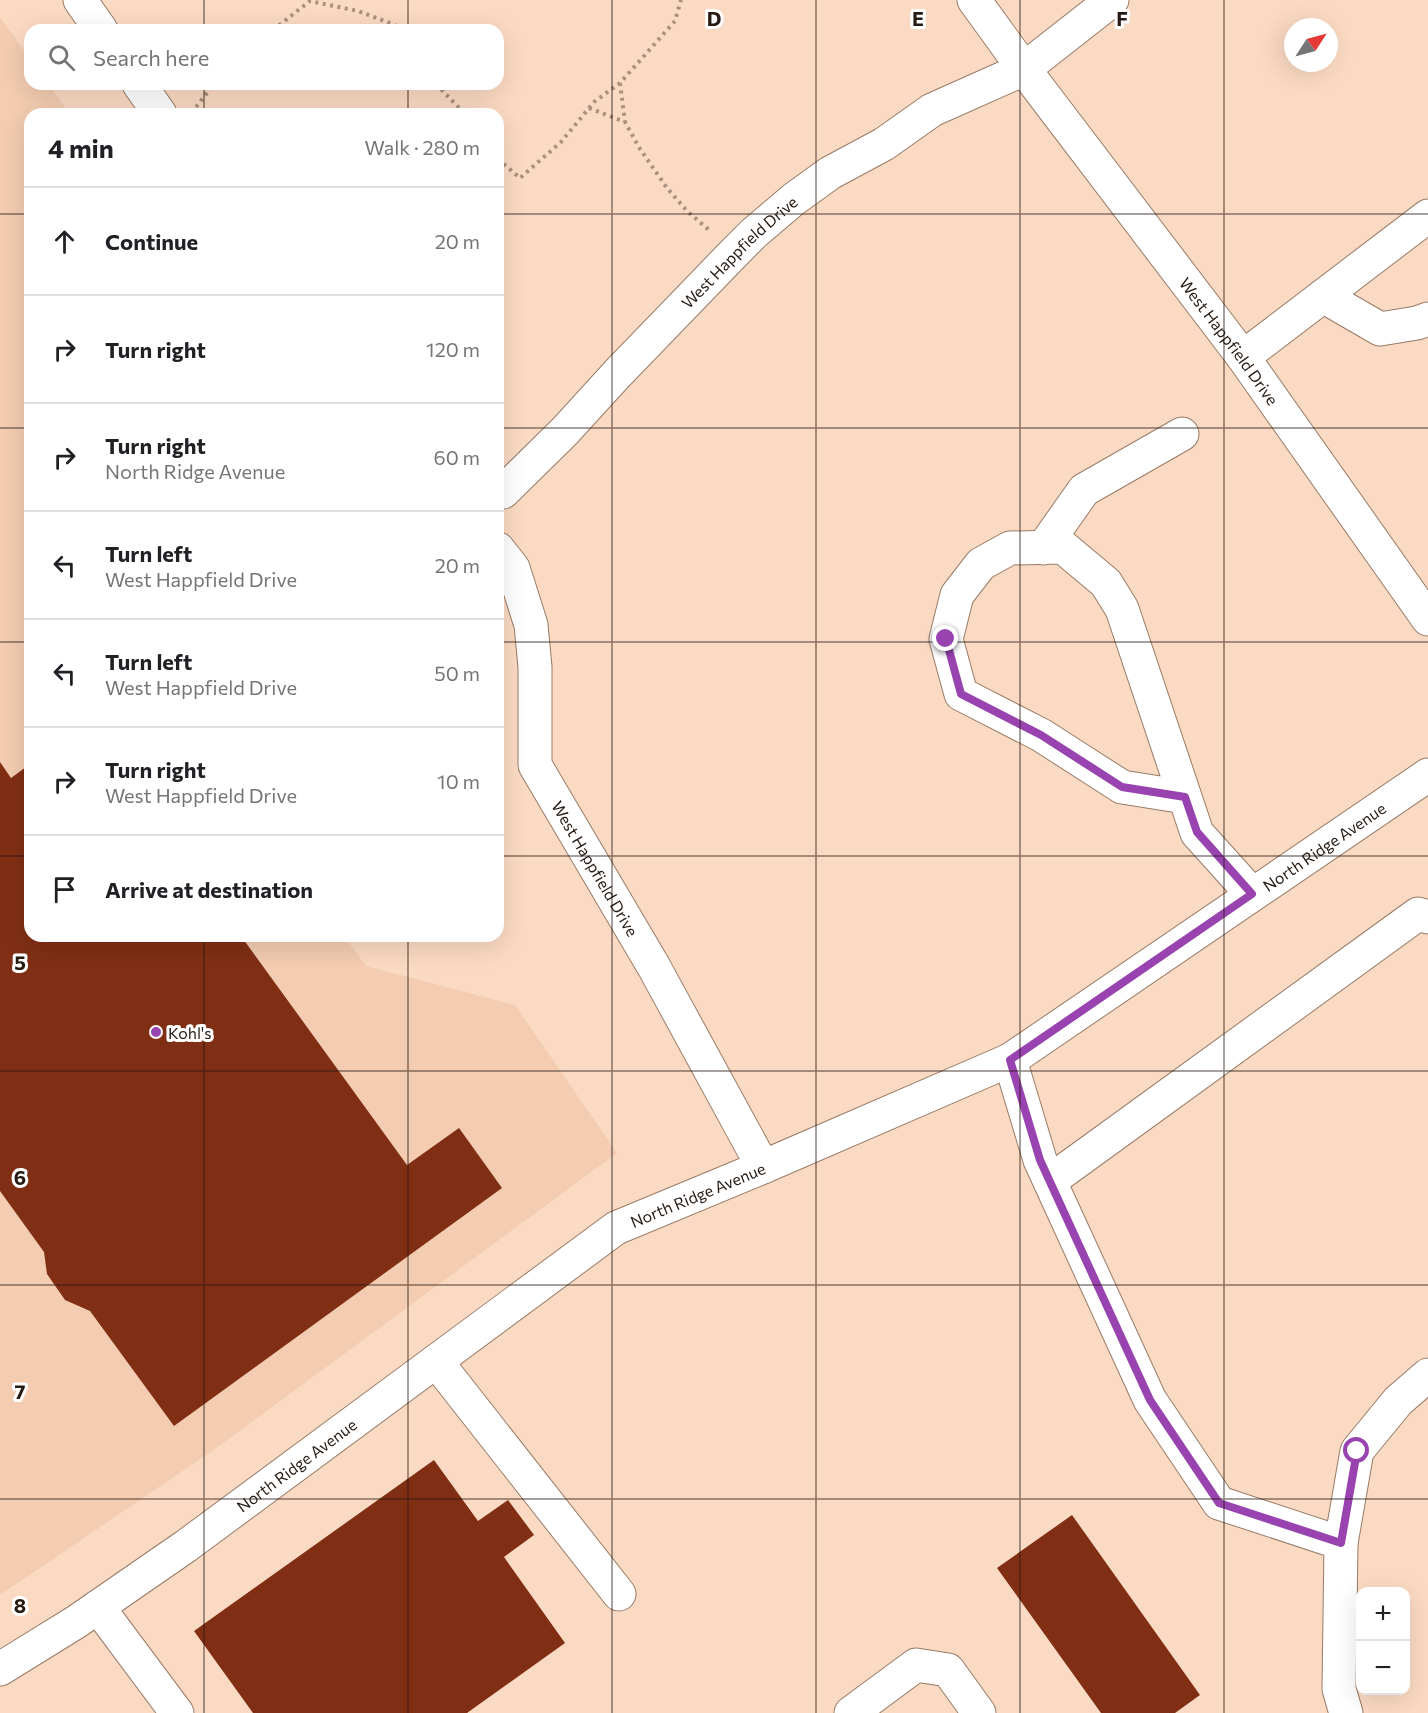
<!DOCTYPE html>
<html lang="en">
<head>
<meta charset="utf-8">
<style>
  body { margin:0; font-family:Commissioner,sans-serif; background:#f2f2f2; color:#202124 }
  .controls { position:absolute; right:18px; bottom:18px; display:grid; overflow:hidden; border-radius:12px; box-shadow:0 6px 24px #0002 }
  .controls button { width:54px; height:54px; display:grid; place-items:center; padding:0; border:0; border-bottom:2px solid #e0e0e0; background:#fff; color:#202124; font:30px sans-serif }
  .compass { position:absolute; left:1284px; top:18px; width:54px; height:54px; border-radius:50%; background:#fff; box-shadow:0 6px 24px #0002; rotate:54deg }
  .stop { position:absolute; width:18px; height:18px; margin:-14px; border:4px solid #9943b0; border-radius:50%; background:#fff }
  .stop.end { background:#9943b0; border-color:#fff; box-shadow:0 2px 6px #0008 }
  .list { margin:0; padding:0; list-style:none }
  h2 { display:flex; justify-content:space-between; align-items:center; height:78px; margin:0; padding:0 24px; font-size:26px }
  h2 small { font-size:20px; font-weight:400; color:#757577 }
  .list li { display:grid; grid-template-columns:39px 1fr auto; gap:18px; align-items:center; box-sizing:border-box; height:108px; padding:0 24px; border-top:2px solid #e0e0e0 }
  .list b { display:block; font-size:22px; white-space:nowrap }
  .list p { margin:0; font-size:20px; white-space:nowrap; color:#757577 }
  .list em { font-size:20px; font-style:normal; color:#757577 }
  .icon { flex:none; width:33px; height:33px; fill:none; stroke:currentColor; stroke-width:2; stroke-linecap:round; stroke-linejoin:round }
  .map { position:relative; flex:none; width:1428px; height:1713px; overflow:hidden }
  .search { position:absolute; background:#fff; box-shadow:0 6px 24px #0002; left:24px; top:24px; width:480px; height:66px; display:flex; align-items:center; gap:15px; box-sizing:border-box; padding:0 21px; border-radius:18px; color:#757577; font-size:22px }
  .panel { position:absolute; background:#fff; box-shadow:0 6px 24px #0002; left:24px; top:108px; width:480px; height:834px; border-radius:18px }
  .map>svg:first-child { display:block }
  .built { fill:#f3ccb1 }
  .building { fill:#812f14 }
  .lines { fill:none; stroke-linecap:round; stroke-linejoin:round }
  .minor-casing { stroke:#987b66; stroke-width:35 }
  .path { stroke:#a9907f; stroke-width:4; stroke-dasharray:3 4.5; stroke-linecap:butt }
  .minor { stroke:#fff; stroke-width:33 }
  .route { stroke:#9943b0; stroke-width:8 }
  .grid { fill:none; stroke:#261a12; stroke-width:1.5; stroke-opacity:0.55 }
  .poi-dot { fill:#9943b0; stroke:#fff; stroke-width:2 }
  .labels { text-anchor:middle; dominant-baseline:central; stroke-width:6; stroke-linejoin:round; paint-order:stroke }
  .street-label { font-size:16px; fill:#261a12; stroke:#fff }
  .poi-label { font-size:16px; fill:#261a12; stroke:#fff; text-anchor:start }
  .grid-label { font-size:20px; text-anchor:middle; font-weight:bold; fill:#261a12; stroke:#fff; stroke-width:6; stroke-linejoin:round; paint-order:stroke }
</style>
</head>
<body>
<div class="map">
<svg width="1428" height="1713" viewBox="0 0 1428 1713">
  <rect width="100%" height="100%" fill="#fbdac3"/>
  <path class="built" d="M0,17l30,42v25h18l22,30h-40v822h314l22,30 149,39 102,148 -402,296 -215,146z"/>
  <path class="building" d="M0,762l11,16 19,-14v172h211l166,229 52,-37 43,60 -328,238 -84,-115 -25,-11 -18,-26 -3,-22 -44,-61z
    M434,1460l44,61 30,-21 26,35 -30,22 61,86 -98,70h-214l-59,-82z
    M1072,1515l128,180 -25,18h-74l-104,-145z"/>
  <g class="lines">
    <g class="minor-casing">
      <g id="minor">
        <path d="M80,0l21,30"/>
        <path id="s1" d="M974,0l50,69 219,288 185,262"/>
        <path d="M139,84l21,30"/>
        <path d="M1323,296l57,33 37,-6 11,-4"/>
        <path d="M1243,357l185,-141"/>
        <path id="s2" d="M498,492h5l62,-61 52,-57 116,-120 21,-21 40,-34 36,-26 54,-29 48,-34 92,-41 88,-69"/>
        <path d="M1043,548l41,-58 98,-56"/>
        <path id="s3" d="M498,549l15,19 18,57 4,42v98l119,202 109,200"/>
        <path d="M1185,797l-63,-10 -81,-52 -80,-41 -15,-55 11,-44 24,-31 29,-16 53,-1 43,36 16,26 75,224 55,61"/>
        <path d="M1010,1060l30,100 110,240 69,103 122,40"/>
        <path d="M1050,1181l368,-267 10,3"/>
        <path d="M436,1361l183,233"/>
        <path d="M98,1607l79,106"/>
        <path id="s4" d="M0,1669l76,-47 110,-76 430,-318 147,-61 247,-107 418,-285"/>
        <path d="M851,1713l65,-48 32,5 31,43"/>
        <path d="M1346,1713l-7,-24 2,-146 16,-92 41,-50 30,-26"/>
      </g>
    </g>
    <path class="path" d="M273,30l37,-29 48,10 37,14 2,5
      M620,83l5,39
      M436,84l29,30
      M196,107l18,-23
      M589,108l36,14 15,27 27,39 20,23 22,19
      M498,159l22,19 41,-36 33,-40 26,-19 55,-62 6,-21"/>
    <use href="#minor" class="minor"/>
  </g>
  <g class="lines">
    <path class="route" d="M946,639l15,55 80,41 81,52 63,10 12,35 55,62 -242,166 30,100 110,240 69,103 122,40 16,-92"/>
  </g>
  <path class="grid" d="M204,0v30M408,0v30M612,0v1713M816,0v1713M1020,0v1713M1224,0v1713M204,84v30M408,84v30M0,214h30M498,214h930M0,428h30M498,428h930M0,642h30M498,642h930M0,856h30M498,856h930M204,936v777M408,936v777M0,1071h1428M0,1285h1428M0,1499h1428"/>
  <circle class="poi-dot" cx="156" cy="1032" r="6"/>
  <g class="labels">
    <g class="street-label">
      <text stroke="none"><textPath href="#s2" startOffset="342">West Happfield Drive</textPath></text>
      <text stroke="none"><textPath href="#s1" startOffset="426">West Happfield Drive</textPath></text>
      <text stroke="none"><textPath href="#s4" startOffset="1566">North Ridge Avenue</textPath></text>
      <text stroke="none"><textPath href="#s3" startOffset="344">West Happfield Drive</textPath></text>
      <text stroke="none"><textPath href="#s4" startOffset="846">North Ridge Avenue</textPath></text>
      <text stroke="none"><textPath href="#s4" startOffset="360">North Ridge Avenue</textPath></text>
    </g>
    <g class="poi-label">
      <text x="168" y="1032">Kohl's</text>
    </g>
  </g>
  <g class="grid-label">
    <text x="714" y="26">D</text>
    <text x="918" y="26">E</text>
    <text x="1122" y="26">F</text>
    <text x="20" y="970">5</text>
    <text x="20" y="1185">6</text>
    <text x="20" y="1399">7</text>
    <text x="20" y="1613">8</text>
  </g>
</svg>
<div class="controls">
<button>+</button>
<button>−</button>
</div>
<svg class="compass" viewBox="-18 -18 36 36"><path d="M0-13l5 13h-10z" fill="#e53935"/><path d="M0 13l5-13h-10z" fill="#757577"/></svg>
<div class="stop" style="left:1357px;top:1451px"></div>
<div class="stop end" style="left:946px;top:639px"></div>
<div class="search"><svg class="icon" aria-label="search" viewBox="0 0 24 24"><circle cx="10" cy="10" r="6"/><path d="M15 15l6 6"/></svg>Search here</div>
<section class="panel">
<h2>4 min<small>Walk · 280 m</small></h2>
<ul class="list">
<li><svg class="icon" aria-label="ahead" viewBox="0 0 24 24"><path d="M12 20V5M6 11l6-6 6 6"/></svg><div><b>Continue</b></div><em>20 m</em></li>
<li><svg class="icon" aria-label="right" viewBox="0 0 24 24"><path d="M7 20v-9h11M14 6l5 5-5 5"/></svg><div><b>Turn right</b></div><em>120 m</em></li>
<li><svg class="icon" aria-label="right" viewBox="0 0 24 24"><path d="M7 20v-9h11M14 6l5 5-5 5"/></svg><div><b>Turn right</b><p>North Ridge Avenue</p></div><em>60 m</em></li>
<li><svg class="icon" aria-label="left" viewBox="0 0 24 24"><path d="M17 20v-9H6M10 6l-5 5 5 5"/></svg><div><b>Turn left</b><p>West Happfield Drive</p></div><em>20 m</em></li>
<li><svg class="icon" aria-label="left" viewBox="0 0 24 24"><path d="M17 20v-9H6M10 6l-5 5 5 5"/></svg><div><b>Turn left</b><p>West Happfield Drive</p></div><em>50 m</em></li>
<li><svg class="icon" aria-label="right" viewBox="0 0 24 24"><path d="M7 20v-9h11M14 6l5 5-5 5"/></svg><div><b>Turn right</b><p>West Happfield Drive</p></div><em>10 m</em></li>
<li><svg class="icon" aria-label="arrive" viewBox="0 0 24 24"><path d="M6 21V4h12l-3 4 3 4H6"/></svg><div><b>Arrive at destination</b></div></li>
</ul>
</section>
</div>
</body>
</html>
